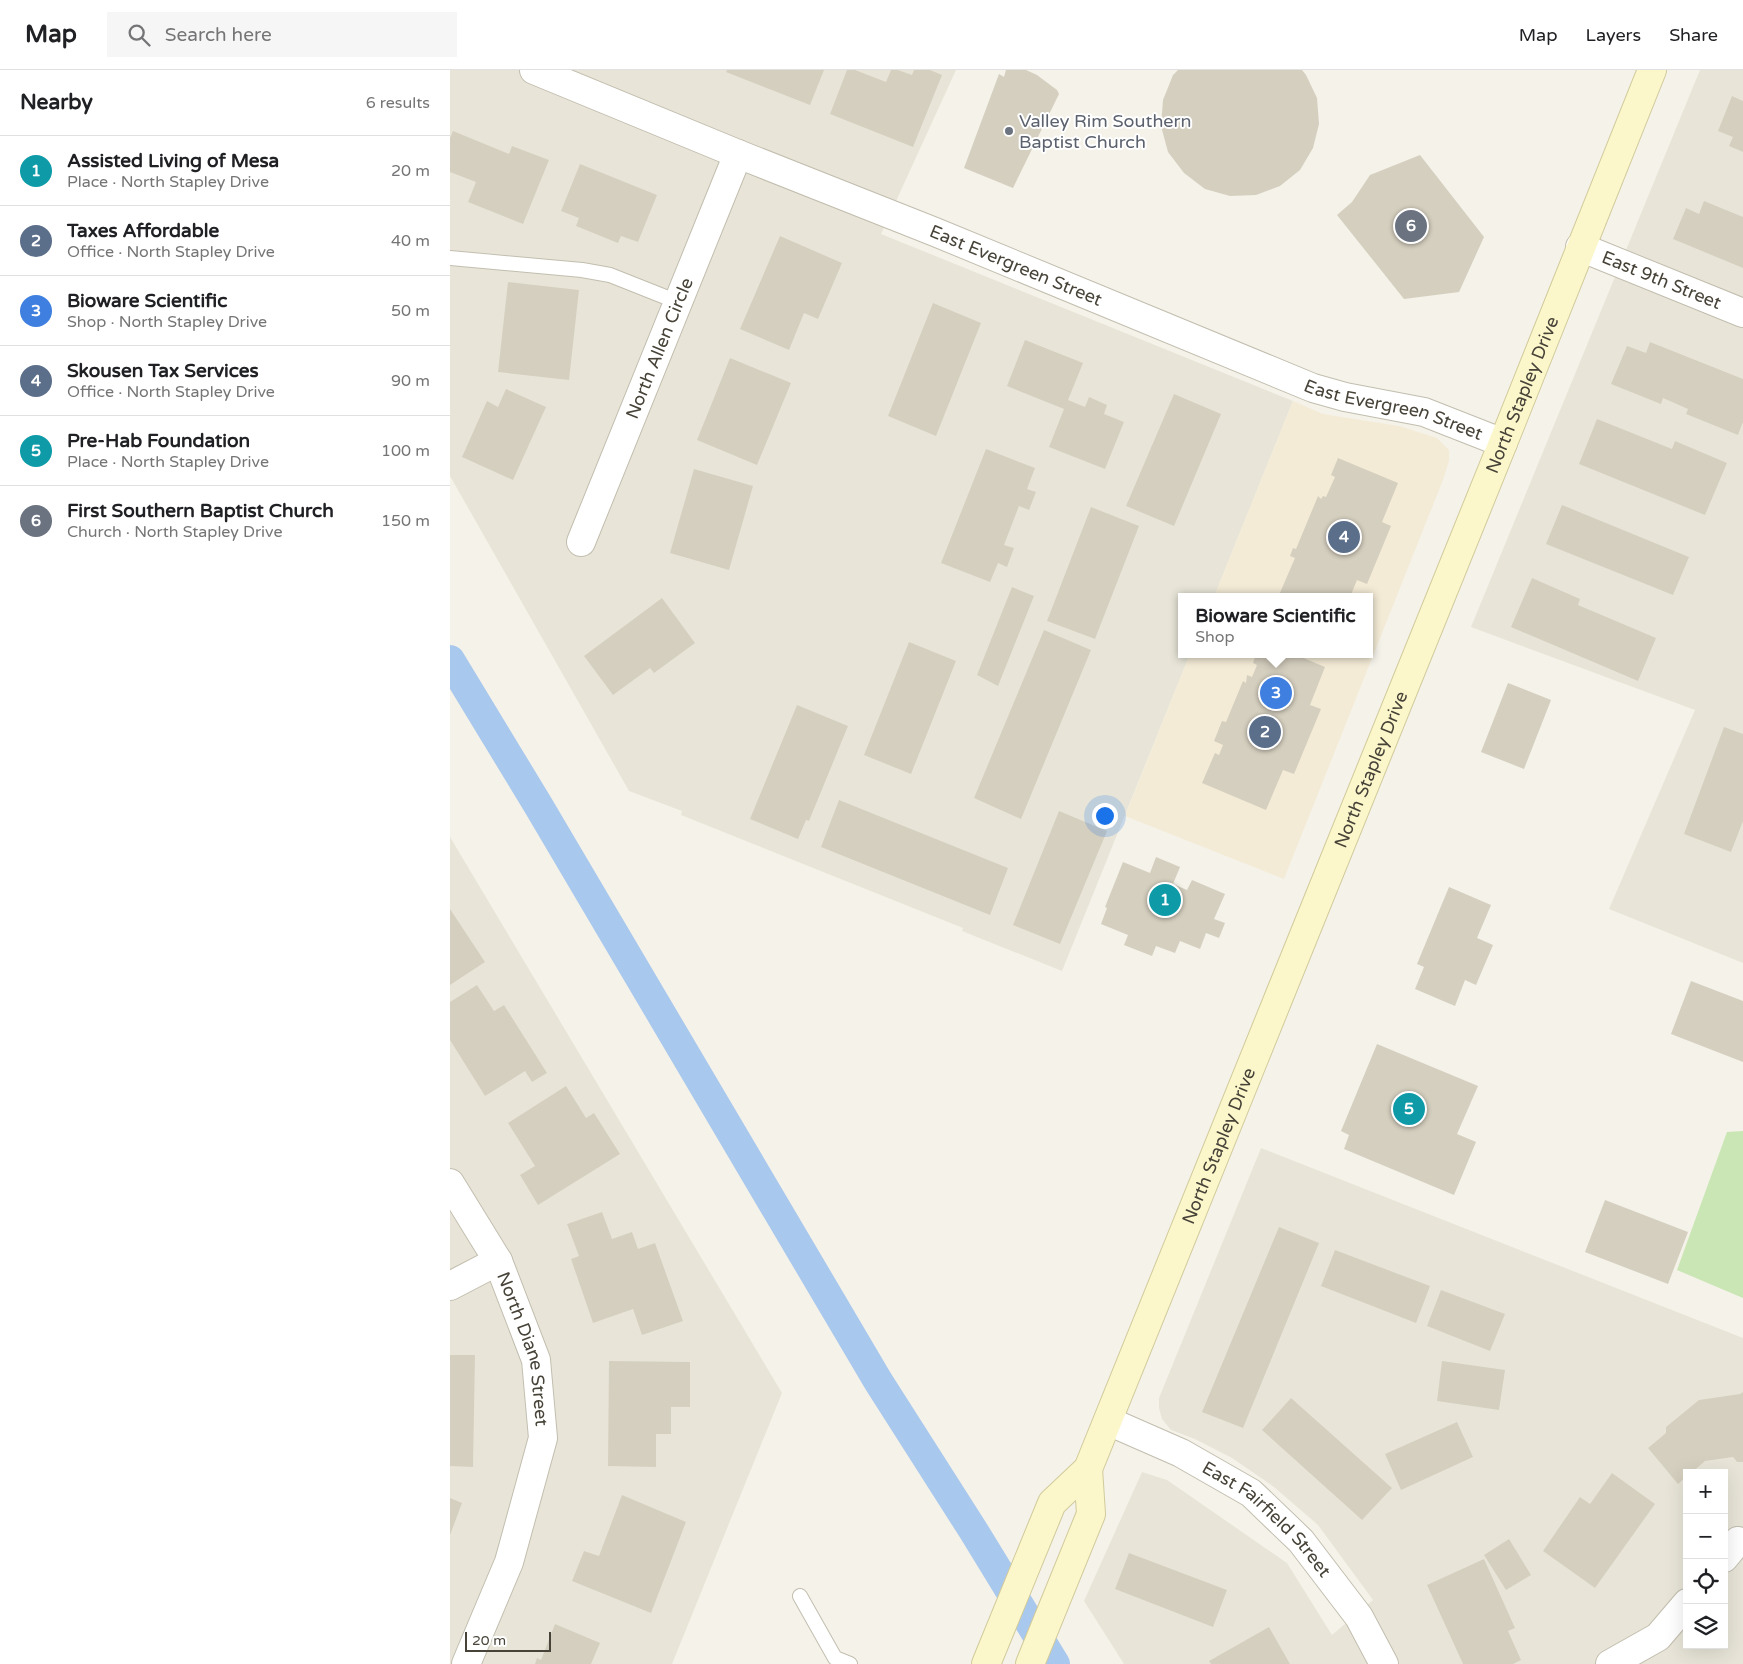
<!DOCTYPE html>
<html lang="en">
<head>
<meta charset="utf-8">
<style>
  body { margin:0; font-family:"Varela Round",sans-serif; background:#f6f6f6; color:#202124 }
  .controls { position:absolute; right:15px; bottom:15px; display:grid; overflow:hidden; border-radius:0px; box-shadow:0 5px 20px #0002 }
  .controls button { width:45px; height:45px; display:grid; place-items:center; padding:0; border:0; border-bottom:1px solid #e0e0e0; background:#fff; color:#202124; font:25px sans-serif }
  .scale { position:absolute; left:15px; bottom:12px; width:86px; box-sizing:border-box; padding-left:5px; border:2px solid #474338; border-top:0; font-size:14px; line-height:18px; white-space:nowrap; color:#474338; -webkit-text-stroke:4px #fff; paint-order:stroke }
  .you { position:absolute; left:654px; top:745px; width:18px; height:18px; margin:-12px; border:4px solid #fff; border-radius:50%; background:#1a73e8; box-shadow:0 0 0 8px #1a73e833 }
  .badge { display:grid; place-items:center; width:32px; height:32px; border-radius:50%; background:#f05d24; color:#fff; font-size:16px; font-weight:700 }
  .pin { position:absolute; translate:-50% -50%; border:2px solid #fff; box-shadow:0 1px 5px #0006 }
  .popup { position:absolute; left:728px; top:523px; width:195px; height:65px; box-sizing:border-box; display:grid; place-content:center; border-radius:0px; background:#fff; filter:drop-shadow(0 1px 4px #0005); font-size:16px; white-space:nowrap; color:#757577 }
  .popup b { font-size:19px; color:#202124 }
  .popup::after { content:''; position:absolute; left:50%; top:100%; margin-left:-10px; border:10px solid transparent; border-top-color:#fff }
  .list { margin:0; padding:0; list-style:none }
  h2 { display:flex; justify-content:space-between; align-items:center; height:65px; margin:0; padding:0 20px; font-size:21px }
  h2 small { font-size:16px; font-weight:400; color:#757577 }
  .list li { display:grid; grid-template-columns:32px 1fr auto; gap:15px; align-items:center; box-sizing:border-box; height:70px; padding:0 20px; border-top:1px solid #e0e0e0 }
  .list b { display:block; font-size:19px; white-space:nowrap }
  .list p { margin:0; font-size:16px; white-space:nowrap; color:#757577 }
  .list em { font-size:16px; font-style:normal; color:#757577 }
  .icon { flex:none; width:28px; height:28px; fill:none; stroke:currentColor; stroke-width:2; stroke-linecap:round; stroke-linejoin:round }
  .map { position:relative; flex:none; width:1293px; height:1594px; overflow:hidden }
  header { display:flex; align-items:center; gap:30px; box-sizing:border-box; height:70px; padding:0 25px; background:#fff; border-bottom:1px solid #e0e0e0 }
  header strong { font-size:24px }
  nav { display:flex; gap:28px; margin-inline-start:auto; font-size:18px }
  .search { width:350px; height:45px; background:#f6f6f6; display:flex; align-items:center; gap:12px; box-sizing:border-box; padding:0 18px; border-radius:0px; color:#757577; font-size:19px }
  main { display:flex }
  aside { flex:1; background:#fff }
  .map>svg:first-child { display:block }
  .residential { fill:#e8e5d8; fill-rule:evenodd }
  .commercial { fill:#f4ebd6 }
  .green { fill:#c9e6b4 }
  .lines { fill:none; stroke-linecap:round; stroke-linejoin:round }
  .canal { stroke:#a9c8ed; stroke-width:30 }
  .building { fill:#d5cfbf }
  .service-casing { stroke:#c2beaf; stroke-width:16 }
  .minor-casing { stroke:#c2beaf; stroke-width:30 }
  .secondary-casing { stroke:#d1ca9b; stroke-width:30 }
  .service { stroke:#fff; stroke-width:14 }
  .minor { stroke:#fff; stroke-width:28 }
  .secondary { stroke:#fcf7cb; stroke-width:28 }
  .worship-dot { fill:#6b7280; stroke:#fff; stroke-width:2 }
  .labels { text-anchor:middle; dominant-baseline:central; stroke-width:4; stroke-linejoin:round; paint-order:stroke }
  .worship-label { font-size:18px; fill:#5b616d; stroke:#fff; text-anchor:start }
  .street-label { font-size:18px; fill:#474338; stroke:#fff }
</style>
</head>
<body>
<header>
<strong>Map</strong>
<div class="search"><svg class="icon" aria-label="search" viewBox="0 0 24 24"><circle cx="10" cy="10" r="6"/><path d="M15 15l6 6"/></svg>Search here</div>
<nav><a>Map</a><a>Layers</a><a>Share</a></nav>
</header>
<main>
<aside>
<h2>Nearby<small>6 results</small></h2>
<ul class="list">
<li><span class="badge" style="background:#0f9aa8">1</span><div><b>Assisted Living of Mesa</b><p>Place · North Stapley Drive</p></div><em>20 m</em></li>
<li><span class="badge" style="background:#5c6f8a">2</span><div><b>Taxes Affordable</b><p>Office · North Stapley Drive</p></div><em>40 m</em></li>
<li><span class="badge" style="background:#3f7fe0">3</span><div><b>Bioware Scientific</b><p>Shop · North Stapley Drive</p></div><em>50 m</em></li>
<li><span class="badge" style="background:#5c6f8a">4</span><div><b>Skousen Tax Services</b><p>Office · North Stapley Drive</p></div><em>90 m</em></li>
<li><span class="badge" style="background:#0f9aa8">5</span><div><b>Pre-Hab Foundation</b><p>Place · North Stapley Drive</p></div><em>100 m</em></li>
<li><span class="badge" style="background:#6b7280">6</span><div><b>First Southern Baptist Church</b><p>Church · North Stapley Drive</p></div><em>150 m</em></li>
</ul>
</aside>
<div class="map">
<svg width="1293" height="1594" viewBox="0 0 1293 1594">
  <rect width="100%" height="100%" fill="#f4f2e9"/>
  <path class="residential" d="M0,0h506l-75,164 412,167 -79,196h-32v57h8l-128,317 -100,-40 1,-3 -282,-113 1,-4 -53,-20 -179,-315z
    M1250,0h43v893l-134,-54 86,-199 -224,-83z
    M0,767l332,556 -110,271h-222z
    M811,1078l482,190v326h-619l-40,-63 58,-129 25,8 120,83 45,72 41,-35 -55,-75 -44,-38 -42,-29 -37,-19 -24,-9 -9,-11 -3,-11v-10zM1237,1403h37v172h-37z"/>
  <path class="commercial" d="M843,331l30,13 76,12 38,12 12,12v11l-6,19 -159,399 -159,-63 65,-162h180v-57h-156z"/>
  <path class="green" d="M1293,1061v167l-66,-28 50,-138z"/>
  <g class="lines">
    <path class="canal" d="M0,590l88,145 340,576 95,149 82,134"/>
  </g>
  <path class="building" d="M277,0h97l-14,35 -84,-33z
    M397,0h8l31,12 5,-12h7l14,5 2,-5h16l12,5 -29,72 -83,-33z
    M556,0h20l11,5 20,15 2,4 -46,94 -49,-20 35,-94 5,3z
    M728,0h124l4,5 11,23 2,26 -6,24 -13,22 -20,16 -24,9 -26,1 -25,-7 -21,-16 -16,-21 -7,-26 2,-26 10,-25z
    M1282,26l11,5v51l-14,-6 4,-9 -15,-6z
    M3,61l56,23 3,-8 37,14 -26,64 -55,-22 8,-20 -26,-10v-34z
    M970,85l64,82 -25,55 -55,7 -67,-84 15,-13 18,-27z
    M130,94l77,31 -19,47 -17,-6 -3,7 -42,-17 3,-8 -18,-7z
    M1254,131l39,16v51l-70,-29 13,-31 13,6z
    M330,166l62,27 -24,56 -14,-6 -15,37 -49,-21z
    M58,212l71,8 -10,90 -71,-8z
    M483,233l48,20 -45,113 -48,-20z
    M575,270l58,23 -15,37 17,7 4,-10 18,8 -3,9 20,8 -19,47 -56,-22 15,-38 -57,-23z
    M1200,272l93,37v43l-5,13 -52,-21 2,-5 -25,-11 -2,6 -50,-20 16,-38 19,7z
    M280,288l61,25 -34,82 -60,-25z
    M56,319l40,18 -33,73 -51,-23 25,-56 11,6z
    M724,324l47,20 -47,112 -48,-20z
    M1147,349l75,30 3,-8 52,22 -22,52 -126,-51z
    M536,379l49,19 -8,21 9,3 -7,18 -10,-4 -15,39 10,3 -7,19 -9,-4 -8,19 -49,-19z
    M888,388l60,25 -16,39 9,4 -24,58 -10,-4 -7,17h-67l-4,-2 16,-37 -5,-2 3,-8 3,1 22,-53 3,3 2,-3 3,1 9,-20 -4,-2z
    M244,399l59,17 -24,84 -59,-17z
    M1112,435l127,52 -16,38 -127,-51z
    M641,437l48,19 -44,113 -48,-18z
    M1082,508l48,21 -2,6 78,33 -18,43 -127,-54z
    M562,517l22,9 -36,90 -21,-11z
    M212,528l33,45 -41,30 -4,-5 -37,27 -29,-39z
    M594,560l47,20 -70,169 -47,-21z
    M459,572l47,19 -45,113 -47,-19z
    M806,584h38l31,13 -15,38 11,4 -27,65 -11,-4 -17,40 -64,-27 13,-30 4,2 4,-10 -9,-4 8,-20 4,1 17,-41 3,2 1,-8 5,2 5,-12 -4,-2z
    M1058,613l43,17 -27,69 -43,-17z
    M347,635l51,21 -39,95 -3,-1 -8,19 -48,-20z
    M1274,657l19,7v87l-12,31 -47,-18z
    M389,730l169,68 -18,47 -169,-68z
    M609,741l48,20 -47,113 -47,-19z
    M706,787l24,10 -7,17 14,6 5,-10 33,14 -11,25 11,4 -6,15 -13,-5 -6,16 -20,-8 -5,12 -19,-7 -4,10 -28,-11 4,-10 -27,-11 6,-16 -2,-1 18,-45 27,11z
    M999,817l42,18 -14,33 16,7 -17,40 -11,-5 -10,26 -40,-17 9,-22 -7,-3z
    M0,839l35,53 -35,23z
    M1241,911l52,20v61l-72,-28z
    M27,915l17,26 10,-6 43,68 -15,9 -7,-11 -40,25 -35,-56v-38z
    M927,974l101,42 -21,48 19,8 -22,53 -110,-46 5,-14 -8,-4z
    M116,1016l20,32 8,-5 26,41 -82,51 -18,-30 15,-9 -27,-43z
    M1155,1130l83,32 -20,52 -83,-32z
    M152,1142l10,27 20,-7 6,17 17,-6 28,78 -41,14 -9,-26 -40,14 -22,-64 8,-3 -12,-32z
    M829,1157l40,16 -76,185 -41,-16z
    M885,1180l95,36 -14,37 -95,-37z
    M991,1220l64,24 -15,37 -63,-25z
    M0,1285h25l-2,112 -23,-1z
    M159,1291l81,1v45h-19v27h-15v33l-48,-1z
    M992,1291l63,9 -6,40 -62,-9z
    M1293,1322v70h-6l-4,-5 -28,4 -14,12h-4v3l-9,8 -30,-36 18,-15v-6l33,-27 41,-6z
    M841,1328l101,90 -30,32 -100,-90z
    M1007,1352l16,35 -72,33 -16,-36z
    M1162,1403l43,31 -60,84 -52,-37 37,-54 10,7z
    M172,1425l64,27 -35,91 -79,-32 12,-30 15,5z
    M0,1428l12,5 -12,32z
    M1059,1469l22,36 -25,15 -22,-35z
    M679,1483l98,37 -14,37 -98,-38z
    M1034,1489l31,69 -7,3 13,29 -8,4h-50l-36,-79z
    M105,1554l45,19 -9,21h-56l2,-6 4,2z
    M819,1557l21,37h-79l-2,-3z"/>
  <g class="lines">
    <g class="service-casing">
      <path id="service" d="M0,188l132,12 28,5 68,27
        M350,1526l35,62 15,6"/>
    </g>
    <g class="minor-casing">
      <g id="minor">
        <path id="s1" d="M84,0l204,84 197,78 378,156 32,9 79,15 79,31"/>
        <path id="s2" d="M1130,177l163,66"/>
        <path id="s3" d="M131,472l157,-388"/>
        <path id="s4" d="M0,1113l48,78 38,99 7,78 -34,124 -43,102"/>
        <path d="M0,1216l48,-25"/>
        <path id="s5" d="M658,1351l73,32 70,40 50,48 58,76 25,47"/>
        <path d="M1274,1488l14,-17"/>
        <path d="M1160,1594l48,-27 29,-34"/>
      </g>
    </g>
    <g class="secondary-casing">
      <g id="secondary">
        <path id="s6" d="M536,1594l66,-161 36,-34 415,-1026 149,-373"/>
        <path d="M580,1594l61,-150 -3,-45"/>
      </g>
    </g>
    <use href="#service" class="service"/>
    <use href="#minor" class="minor"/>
    <use href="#secondary" class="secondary"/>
  </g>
  <circle class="worship-dot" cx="559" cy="61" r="5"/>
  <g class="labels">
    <g class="worship-label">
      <text x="569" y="51">Valley Rim Southern<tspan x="569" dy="21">Baptist Church</tspan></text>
    </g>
    <g class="street-label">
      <text stroke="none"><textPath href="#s1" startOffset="520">East Evergreen Street</textPath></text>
      <text stroke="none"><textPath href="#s2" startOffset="88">East 9th Street</textPath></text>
      <text stroke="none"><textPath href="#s3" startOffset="209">North Allen Circle</textPath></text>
      <text stroke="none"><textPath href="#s6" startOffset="1382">North Stapley Drive</textPath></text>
      <text stroke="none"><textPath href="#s1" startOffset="925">East Evergreen Street</textPath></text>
      <text stroke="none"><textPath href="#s6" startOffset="978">North Stapley Drive</textPath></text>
      <text stroke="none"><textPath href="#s6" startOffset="572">North Stapley Drive</textPath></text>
      <text stroke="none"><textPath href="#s4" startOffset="184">North Diane Street</textPath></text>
      <text stroke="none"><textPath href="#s5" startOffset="189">East Fairfield Street</textPath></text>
    </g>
  </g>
</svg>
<div class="controls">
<button>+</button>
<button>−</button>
<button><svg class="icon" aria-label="locate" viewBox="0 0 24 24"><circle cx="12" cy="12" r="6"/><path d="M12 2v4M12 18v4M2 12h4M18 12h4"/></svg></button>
<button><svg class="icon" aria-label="layers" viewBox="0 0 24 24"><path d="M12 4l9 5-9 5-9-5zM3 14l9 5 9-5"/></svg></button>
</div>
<div class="scale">20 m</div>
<div class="you"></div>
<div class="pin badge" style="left:715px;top:830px;background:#0f9aa8">1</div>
<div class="pin badge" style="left:815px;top:662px;background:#5c6f8a">2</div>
<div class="pin badge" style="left:826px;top:623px;background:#3f7fe0">3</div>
<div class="popup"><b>Bioware Scientific</b>Shop</div>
<div class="pin badge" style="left:894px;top:467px;background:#5c6f8a">4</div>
<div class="pin badge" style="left:959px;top:1039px;background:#0f9aa8">5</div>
<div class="pin badge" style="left:961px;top:156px;background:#6b7280">6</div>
</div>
</main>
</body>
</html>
